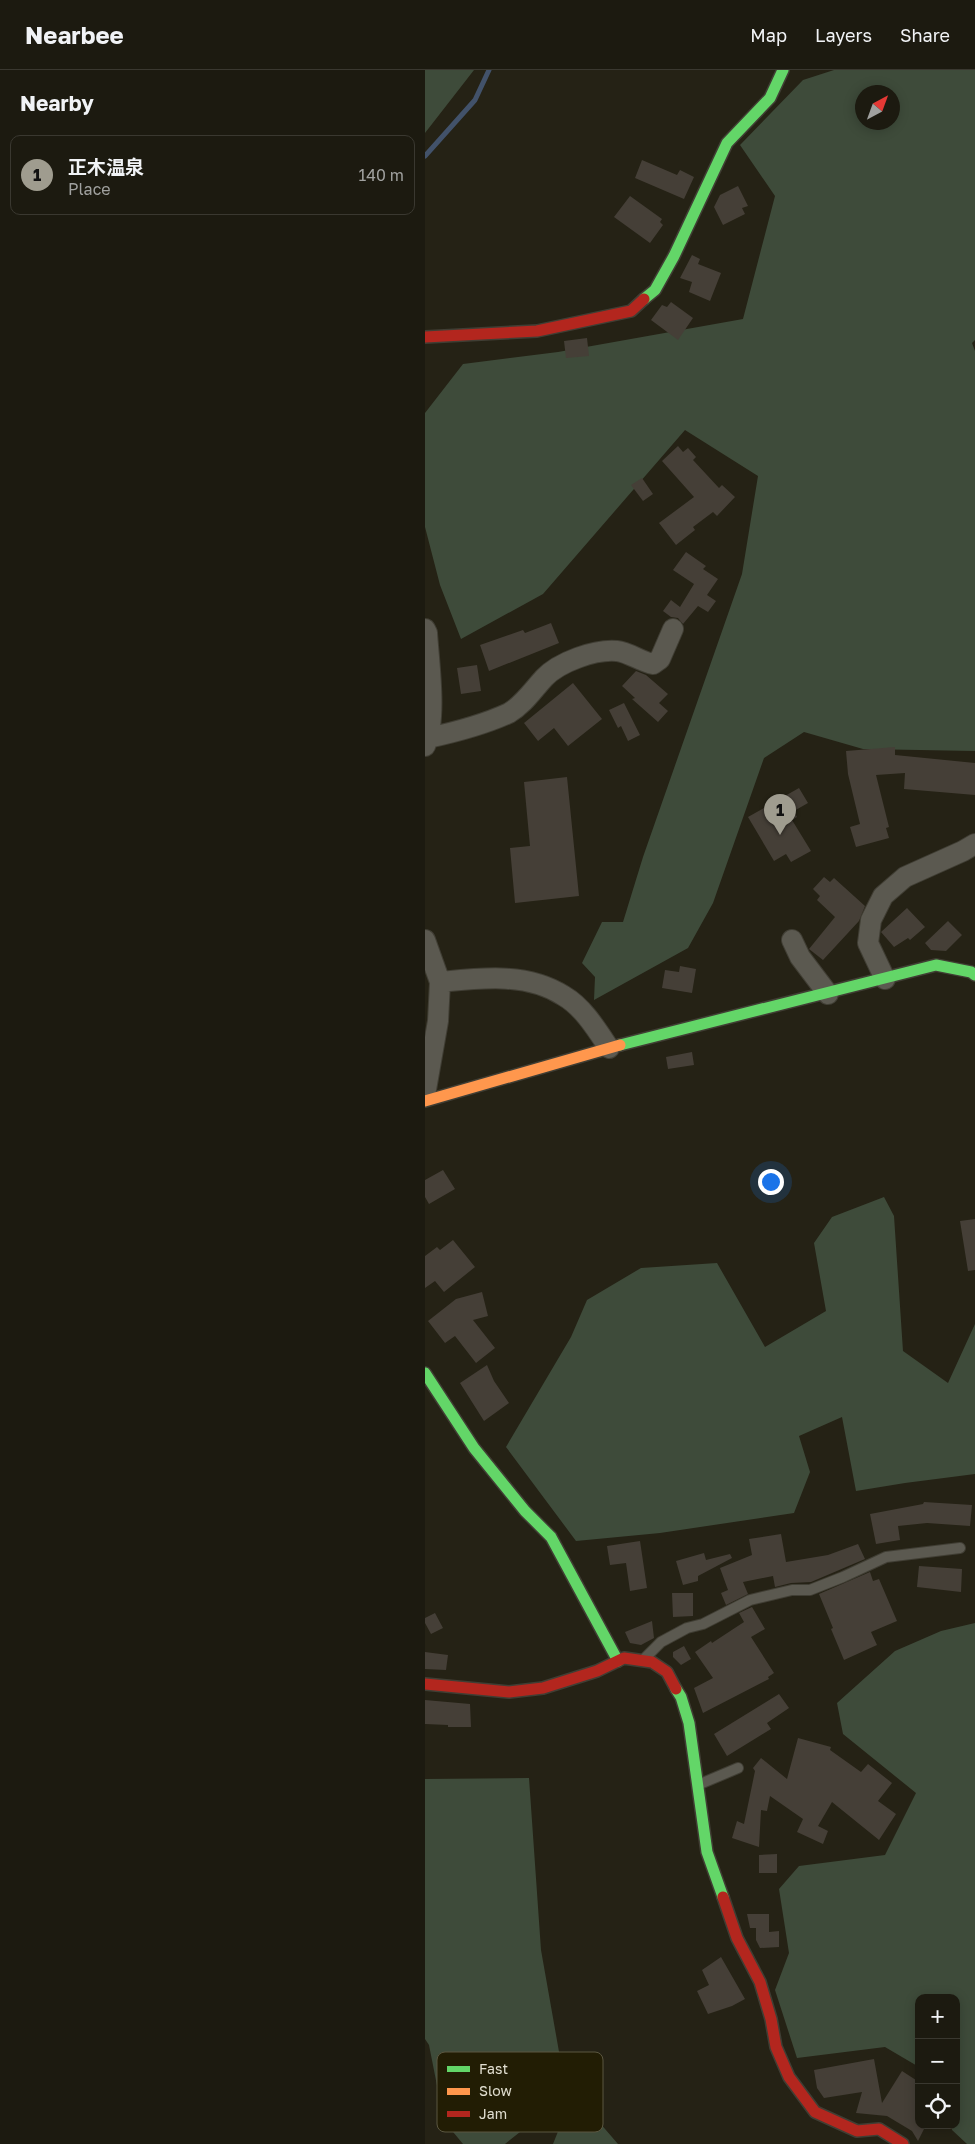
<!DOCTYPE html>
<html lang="en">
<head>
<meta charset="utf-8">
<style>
  body { margin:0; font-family:"Golos Text","Noto Sans JP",sans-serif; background:#29271e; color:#f1f3f6 }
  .controls { position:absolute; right:15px; bottom:15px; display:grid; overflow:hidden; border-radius:10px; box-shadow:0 2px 12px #0003 }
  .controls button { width:45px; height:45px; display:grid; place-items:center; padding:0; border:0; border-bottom:1px solid #3a3830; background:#1c1a10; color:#f1f3f6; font:25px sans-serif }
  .compass { position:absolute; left:430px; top:15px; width:45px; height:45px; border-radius:50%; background:#1c1a10; box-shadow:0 2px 12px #0003; rotate:41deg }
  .you { position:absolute; left:345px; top:1111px; width:18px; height:18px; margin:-12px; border:4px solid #fff; border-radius:50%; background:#1a73e8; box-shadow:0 0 0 8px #1a73e833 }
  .badge { display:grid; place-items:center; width:32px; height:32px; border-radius:50%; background:#9f9c8f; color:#111; font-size:16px; font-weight:700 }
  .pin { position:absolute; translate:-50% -41px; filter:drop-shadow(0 1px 2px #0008) }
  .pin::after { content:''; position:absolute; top:26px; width:18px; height:15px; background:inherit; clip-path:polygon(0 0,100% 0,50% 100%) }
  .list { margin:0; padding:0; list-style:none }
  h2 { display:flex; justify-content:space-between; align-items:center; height:65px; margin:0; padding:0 20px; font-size:21px }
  h2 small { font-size:16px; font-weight:400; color:#a0a19f }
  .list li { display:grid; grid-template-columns:32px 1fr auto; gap:15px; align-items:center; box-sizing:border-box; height:80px; margin:0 10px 10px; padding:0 10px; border:1px solid #3a3830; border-radius:10px }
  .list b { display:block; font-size:19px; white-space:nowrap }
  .list p { margin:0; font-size:16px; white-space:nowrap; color:#a0a19f }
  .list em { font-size:16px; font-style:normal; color:#a0a19f }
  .icon { flex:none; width:28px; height:28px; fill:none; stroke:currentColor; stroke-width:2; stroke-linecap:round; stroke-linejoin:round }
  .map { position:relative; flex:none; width:550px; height:2074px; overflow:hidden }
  header { display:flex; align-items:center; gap:30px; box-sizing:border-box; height:70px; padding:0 25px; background:#1c1a10; border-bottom:1px solid #3a3830 }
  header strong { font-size:24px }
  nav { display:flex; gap:28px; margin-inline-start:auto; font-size:18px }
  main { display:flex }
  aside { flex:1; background:#1c1a10 }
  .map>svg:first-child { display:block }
  .green { fill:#3e4b3a; fill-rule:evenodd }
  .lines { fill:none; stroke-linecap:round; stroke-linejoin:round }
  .stream { stroke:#42526a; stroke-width:5 }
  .building { fill:#453f37 }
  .lane-casing { stroke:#403e34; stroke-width:12 }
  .street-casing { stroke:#403e34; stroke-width:22 }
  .fast-casing { stroke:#403e34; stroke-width:14 }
  .slow-casing { stroke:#403e34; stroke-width:14 }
  .jam-casing { stroke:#403e34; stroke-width:14 }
  .lane { stroke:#5b5950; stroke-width:10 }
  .street { stroke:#5b5950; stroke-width:20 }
  .fast { stroke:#63d668; stroke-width:11 }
  .slow { stroke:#ff974d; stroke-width:11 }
  .jam { stroke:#b3261e; stroke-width:11 }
  .key { fill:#221d04; stroke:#5b5741; stroke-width:1 }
  .key-label { font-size:14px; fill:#e1ded0 }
</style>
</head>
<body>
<header>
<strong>Nearbee</strong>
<nav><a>Map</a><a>Layers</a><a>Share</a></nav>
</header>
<main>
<aside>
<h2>Nearby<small></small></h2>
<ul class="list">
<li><span class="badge">1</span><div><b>正木温泉</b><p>Place</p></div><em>140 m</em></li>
</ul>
</aside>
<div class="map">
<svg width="550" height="2074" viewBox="0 0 550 2074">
  <rect width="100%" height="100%" fill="#252215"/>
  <path class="green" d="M0,0h49l-49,63z
    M409,0h141v270l-3,3 3,8v400l-112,-2 -59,-17 -40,26 -51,145 -25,45 -94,52 1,-23 -13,-14 20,-41h21l20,-65 99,-283 16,-98 -73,-46 -142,164 -82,45 -21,-54 -15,-58v-114l38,-49 95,-12 185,-33 32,-123 -35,-51 63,-65zM438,22h30v30h-30z
    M459,1127l10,19 9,135 45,32 27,-59v150l-70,9 -49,8 -14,-74 -43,19 11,36 -16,41 -134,20 -84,8 -70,-94 65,-110 16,-37 54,-32 76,-5 48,84 61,-36 -12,-68 18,-26z
    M550,1553v521h-8l-15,-14 -1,-5h5v-127h-37v69l-34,-20 -88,11 -22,-68 14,-37 -10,-64 20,-23 86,-11 31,-62 -73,-59 -6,-31 58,-52 46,-20z
    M104,1708l12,172 20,113 -22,54 -34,27h-42l-19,-23 -15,-76 -4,-6v-260z
    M174,2052l19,22h-65l6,-15z"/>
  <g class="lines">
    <path class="stream" d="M0,86l50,-56 14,-30"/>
  </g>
  <path class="building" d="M217,90l35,15 3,-5 14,7 -10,22 -49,-21z
    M313,116l10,20 -6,2 3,6 -22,11 -9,-18 6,-12z
    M205,126l32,23 -2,3 3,3 -13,18 -36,-26z
    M267,185l8,4 -2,5 23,9 -11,28 -21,-9 3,-10 -12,-4z
    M246,232l22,16 -15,22 -27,-20 11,-15 5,2z
    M162,268l2,18 -23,2 -2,-17z
    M253,376l5,6 5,-4 8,9 -3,3 26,28 3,-3 13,12 -18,19 -4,-4 -20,15 2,3 -19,15 -17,-22 35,-26 -32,-36z
    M217,408l11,16 -10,7 -12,-16z
    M261,482l20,14 -3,3 15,10 -11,16 9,6 -8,11 -10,-6 -15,18 -5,-6 -7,-1 -8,-6 8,-11 9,7 14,-23 -21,-14z
    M126,553l8,20 -70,28 -9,-26 43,-15 2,3z
    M52,595l4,26 -20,3 -4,-26z
    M211,601l10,4 22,19 -9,9 9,8 -10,11 -26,-23 3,-1 -13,-12z
    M148,613l29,36 -34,27 -14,-18 -16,13 -14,-18z
    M199,633l16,32 -12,6 -7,-15 -3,2 -9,-18z
    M470,677v8l80,8v32l-71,-6 1,-16 -29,2 13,52 -3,1 3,10 -33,9 -6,-20 10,-3 -12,-50 -2,-23z
    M142,707l12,119 -64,7 -5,-55 20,-2 -6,-64z
    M374,718l9,15 -14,8 3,6 -5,3 19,31 -20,11 -5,-8 -12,7 -26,-44z
    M399,807l6,5 4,-4 31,28 -6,15 -36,39 -14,-11 26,-32 -18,-17 3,-4 -7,-7z
    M482,838l18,19 -15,13 -2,-2 -14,9 -13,-15z
    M523,851l14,14 -16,16 -15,-1 -6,-7z
    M255,896l16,3 -4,24 -30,-5 3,-18 14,2z
    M267,982l2,13 -26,4 -2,-12z
    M18,1100l12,19 -26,15 -4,-7v-17z
    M550,1149v51l-7,1 -8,-50z
    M28,1170l22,27 -31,25 -9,-11 -10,7v-32l12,-9 3,3z
    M57,1222l6,24 -15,4 22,28 -19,15 -21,-27 -10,7 -17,-22 28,-22z
    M62,1295l7,16 15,22 -25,18 -24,-38z
    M499,1432l48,3 -2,21 -43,-3 -29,3 2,14 -24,4 -6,-30 53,-10z
    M356,1464l5,28 42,-7 30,-11 7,15 -54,23 -20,1 -16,4 -2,-11 -30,6 5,12 -22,11 -5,-12 7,-3 -8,-22 32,-13 -3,-16z
    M215,1471l7,47 -17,3 -4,-28 -16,2 -3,-19z
    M279,1483l2,7 24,-6 2,4 -34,18v5l-15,4 -7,-24z
    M494,1496l43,3 -1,23 -44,-5z
    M445,1502l3,9 6,-2 18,42 -26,11 6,13 -33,15 -13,-31 2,-1 -14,-34z
    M247,1523h21v23l-20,1z
    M327,1537l13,22 -14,8 23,36 -6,4 1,2 -66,34 -9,-25 19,-10 -18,-26 16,-11 1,2 32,-21 -5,-9z
    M10,1543l8,15 -12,6 -6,-11v-5z
    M227,1551l2,17 -13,7 -11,-2 -5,-11z
    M259,1576l7,13 -10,6 -8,-8v-5z
    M0,1582l23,3 -2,15 -21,-1z
    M354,1624l10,14 -22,15 4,6 -44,27 -13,-22z
    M0,1630l45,4 1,23h-23v-2l-23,-1z
    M373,1668l33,9 -1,3 31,22 7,-8 24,19 -14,18 18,13 -17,26 -47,-38 -14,24 10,5 -5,13 -26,-12 6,-13 -33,-23 -3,15 -6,-1 -2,37 -27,-9 5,-17 7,3 11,-53 -2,-3 8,-10 26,21z
    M352,1784v19h-18v-18z
    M322,1844h22v18l10,-1v16l-19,1 -4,-8v-12h-6z
    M296,1887l24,42 -13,7 -24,8 -11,-23 12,-6 -7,-15z
    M449,1989l8,44 20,-32 17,11v43h7l-8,16 -6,-10 -25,-15 -31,-3 6,-21 -38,6 -7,-10 -3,-18z"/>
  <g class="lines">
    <g class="lane-casing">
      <path id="lane" d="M220,1588l16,-16 26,-14 16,-4 47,-24 42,-10h18l33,-13 43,-20 74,-9
        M275,1714l38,-16"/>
    </g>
    <g class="street-casing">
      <path id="street" d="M0,559l2,4c2,31 10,85 -2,113
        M3,668c28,-6 55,-13 81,-25 14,-8 24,-23 35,-35 15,-16 51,-29 73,-27 11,1 25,11 36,13l7,-5 13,-30
        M0,870l15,42 -2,39 -13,74
        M367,870l8,17 28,37
        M460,909l-17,-36 3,-23 12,-24 22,-19 58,-26 12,-7
        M15,912c41,-4 87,-10 124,14 19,11 33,34 45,52"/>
    </g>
    <g class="fast-casing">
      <path id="fast" d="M219,229l11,-9 19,-34 53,-113 43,-45 13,-28
        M195,975l316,-80 35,7 4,3
        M0,1303l49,75 51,63 26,26 67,124
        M251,1619l5,8 8,26 18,129 16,45"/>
    </g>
    <g class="slow-casing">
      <path id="slow" d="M0,1031l195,-56"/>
    </g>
    <g class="jam-casing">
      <path id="jam" d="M0,267l112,-6 94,-20 13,-12
        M0,1614l84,8 34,-4 54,-17 27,-13 28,4 15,10 9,17
        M298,1827l14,41 23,44 11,37 5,28 13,30 26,35 42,19 22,-2 24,15"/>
    </g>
    <use href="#lane" class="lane"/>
    <use href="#street" class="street"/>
    <use href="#fast" class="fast"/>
    <use href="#slow" class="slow"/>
    <use href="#jam" class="jam"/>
  </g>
  <rect x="12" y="1982" width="166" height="80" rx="8" class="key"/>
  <rect x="22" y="1996" width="23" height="6" fill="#63d668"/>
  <rect x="22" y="2018" width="23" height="7" fill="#ff974d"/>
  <rect x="22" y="2041" width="23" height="6" fill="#b3261e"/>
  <g class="key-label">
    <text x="54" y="2004">Fast</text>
    <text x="54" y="2026">Slow</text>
    <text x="54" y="2049">Jam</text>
  </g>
</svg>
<div class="controls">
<button>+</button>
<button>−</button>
<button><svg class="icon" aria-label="locate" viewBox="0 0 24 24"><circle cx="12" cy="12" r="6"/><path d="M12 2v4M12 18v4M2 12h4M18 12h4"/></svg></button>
</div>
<svg class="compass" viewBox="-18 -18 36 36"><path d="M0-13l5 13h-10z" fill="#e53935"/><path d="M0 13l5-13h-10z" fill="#a0a19f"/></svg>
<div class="you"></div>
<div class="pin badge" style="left:355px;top:765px">1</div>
</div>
</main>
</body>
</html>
